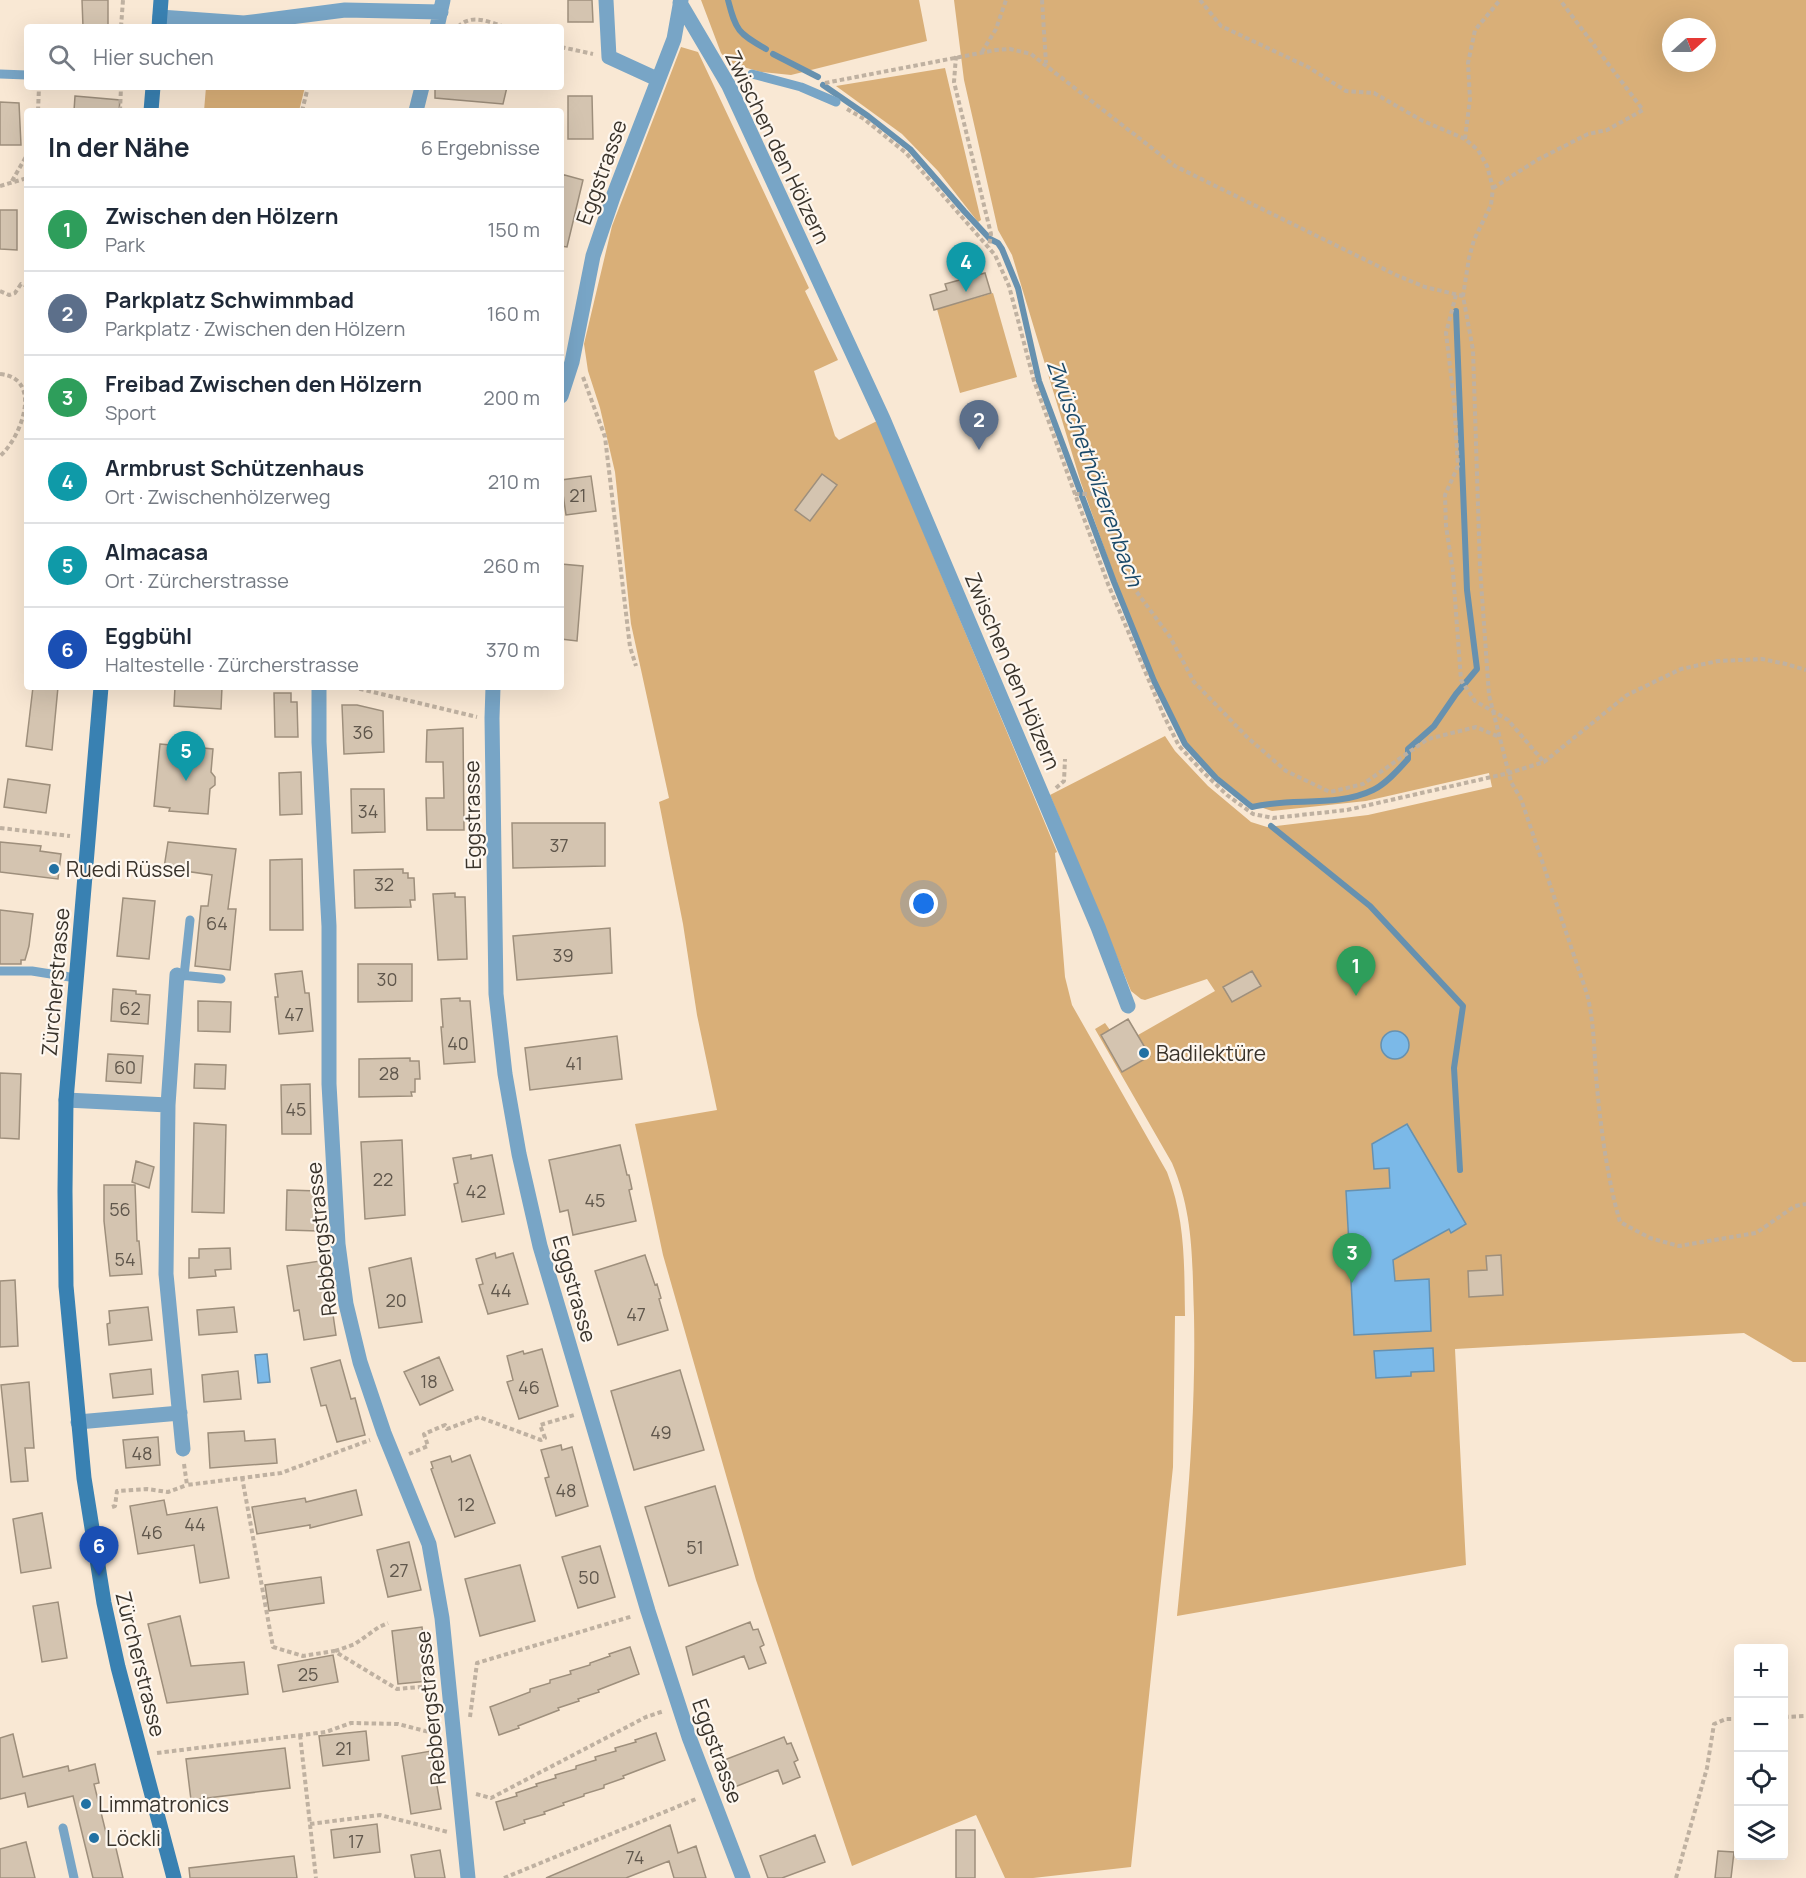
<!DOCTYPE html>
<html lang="de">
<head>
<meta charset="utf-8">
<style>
  body { margin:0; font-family:Manrope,sans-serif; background:#f2f2f3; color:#1f2937 }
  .controls { position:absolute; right:18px; bottom:18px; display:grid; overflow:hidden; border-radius:6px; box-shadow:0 6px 24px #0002 }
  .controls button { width:54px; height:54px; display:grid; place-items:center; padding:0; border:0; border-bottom:2px solid #e0e1e3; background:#fff; color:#1f2937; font:30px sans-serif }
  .compass { position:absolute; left:1662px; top:18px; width:54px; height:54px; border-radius:50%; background:#fff; box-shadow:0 6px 24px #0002; rotate:69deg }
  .you { position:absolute; left:924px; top:904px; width:21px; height:21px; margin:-15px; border:4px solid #fff; border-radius:50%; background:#1a73e8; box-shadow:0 0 0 9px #1a73e833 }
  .badge { display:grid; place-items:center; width:39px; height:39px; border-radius:50%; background:#b45309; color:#fff; font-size:20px; font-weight:700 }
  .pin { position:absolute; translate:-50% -50px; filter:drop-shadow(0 2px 3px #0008) }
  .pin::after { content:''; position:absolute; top:32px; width:21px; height:18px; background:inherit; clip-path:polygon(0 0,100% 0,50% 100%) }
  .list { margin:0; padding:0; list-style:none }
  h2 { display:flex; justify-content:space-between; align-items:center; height:78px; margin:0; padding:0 24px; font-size:26px }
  h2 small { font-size:20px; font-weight:400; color:#747a83 }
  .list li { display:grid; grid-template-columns:39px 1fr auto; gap:18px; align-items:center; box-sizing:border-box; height:84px; padding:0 24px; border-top:2px solid #e0e1e3 }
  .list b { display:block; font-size:22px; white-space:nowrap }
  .list p { margin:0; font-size:20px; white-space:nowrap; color:#747a83 }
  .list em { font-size:20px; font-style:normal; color:#747a83 }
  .icon { flex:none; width:33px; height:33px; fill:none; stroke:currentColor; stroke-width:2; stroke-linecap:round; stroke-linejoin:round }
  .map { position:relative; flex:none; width:1806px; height:1878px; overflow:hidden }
  .search { position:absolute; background:#fff; box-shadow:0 6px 24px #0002; left:24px; top:24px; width:540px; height:66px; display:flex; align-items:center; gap:15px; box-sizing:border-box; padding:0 21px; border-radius:6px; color:#747a83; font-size:22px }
  .panel { position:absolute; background:#fff; box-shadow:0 6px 24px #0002; left:24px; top:108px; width:540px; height:582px; border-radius:6px }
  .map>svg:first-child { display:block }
  .green { fill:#d9af78; fill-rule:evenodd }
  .water { fill:#7bb9e8; stroke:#6791af; stroke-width:1.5 }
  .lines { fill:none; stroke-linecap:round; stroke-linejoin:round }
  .stream { stroke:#6791af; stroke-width:6 }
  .building { fill:#d4c4b0; stroke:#9e8f7c; stroke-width:1.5 }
  .path { stroke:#bfb1a1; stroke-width:4; stroke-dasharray:4.5 3; stroke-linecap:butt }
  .lane { stroke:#78a5c6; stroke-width:9 }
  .street { stroke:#78a5c6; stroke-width:15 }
  .secondary { stroke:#3981b2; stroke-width:15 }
  .poi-dot { fill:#2271a3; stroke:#fef7ef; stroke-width:2 }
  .labels { text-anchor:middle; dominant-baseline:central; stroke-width:4.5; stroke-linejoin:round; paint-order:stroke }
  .number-label { font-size:18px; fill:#60574c }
  .street-label { font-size:21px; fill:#39332b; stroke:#fef7ef }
  .poi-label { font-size:21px; fill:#39332b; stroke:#fef7ef; text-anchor:start }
  .water-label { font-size:22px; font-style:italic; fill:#1a4969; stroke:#fef7ef }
</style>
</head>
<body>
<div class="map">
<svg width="1806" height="1878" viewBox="0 0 1806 1878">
  <rect width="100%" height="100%" fill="#f9e8d4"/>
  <path class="green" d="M701,0h218l8,41 -136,34 -30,-3 -32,-9 -8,-10z
    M954,0h852v1362h-13l-49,-29 -289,16 11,216 -289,51c10,-100 19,-200 17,-301 -2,-54 0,-100 -22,-152l-77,-134 10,-6 5,7 18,-11 10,16 77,-44 -8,-12 -62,21 -4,-1 -10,-8 -81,-196 115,-59 10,15 33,35 43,36 16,5 101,-12 124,-28 -3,-14 -123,28 -94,10 -18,-6 -37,-29 -31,-33 -31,-63 -39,-99 -35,-98 -69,-228 -14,-25 -34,-150zM1671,27h36v36h-36z
    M681,47l17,5 111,236 -4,3 33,69 -24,11 21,65 4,4 38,-19 180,431 -2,1 10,124 7,28 95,167c19,50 17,92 18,144h-10l-2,151 -42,400 -98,11h-28l-29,-63 -124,51 -96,-286 -93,-325 -28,-131 82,-14 -20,-95 -14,-91 -24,-122 10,-4 -38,-174 -16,-152 -15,-64 -12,-37 -4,-27 28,-118z
    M945,68l36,152 -3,2 -40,-51 -36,-37 -66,-48z
    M206,87h99l-6,24h-95z
    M993,293l24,84 -57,16 -23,-84z"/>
  <path class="water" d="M1381 1045a14 14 0 1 1 28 0a14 14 0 1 1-28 0Z
    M1407,1124l59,100 -15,9 -2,-4 -56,31 2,21 34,-2 2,52 -77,4 -8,-144 44,-3 -1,-20 -15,1 -2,-25z
    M1433,1348l1,23 -23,1v4l-35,2 -2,-27z
    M267,1354l3,28 -12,1 -3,-28z"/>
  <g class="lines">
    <path class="stream" d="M728,0c8,31 10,33 38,49
      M773,54l45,23
      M823,85l45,31 42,33 54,62 26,28 8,4 4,6 16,39 21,93 75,201 40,99 31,63 31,34 36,29c39,-10 84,1 121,-17 13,-6 26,-21 35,-31v-10l26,-23 22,-32 21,-25 -10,-79 -11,-279
      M1271,826l99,80 93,100 -9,62 6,102"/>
  </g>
  <path class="building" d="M82,0h26v27h-25z
    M568,0h24l1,22h-25z
    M435,87h72l-4,17 -68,-6z
    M75,96l45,4 -1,11h-45z
    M568,96h24l1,43h-25z
    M0,102l19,1 2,42h-21z
    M561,174l22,6 -16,67 -6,-1z
    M0,210h17v40l-17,-1z
    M985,273l6,20 -57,17 -4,-15 17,-5 -2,-6z
    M822,474l15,11 -27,36 -15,-11z
    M591,476l5,35 -30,4 -5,-35z
    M561,564l22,2 -6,75 -16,-2z
    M33,687h25l-6,63 -26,-4z
    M175,687h47l-1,22 -47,-3z
    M274,693h17v9h6l1,35h-23z
    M342,705h15l26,6 1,41 -40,2z
    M463,728l1,102h-37l-1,-32h18l-1,-36h-17l1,-32z
    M160,744l53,5 -2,23 4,5v8l-5,4 -2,25 -39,-3 1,-3 -16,-2z
    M301,772l1,42 -22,1 -1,-42z
    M8,779l42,6 -4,28 -42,-6z
    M351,789h33l1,43 -33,1z
    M512,823h93v43l-92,2z
    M0,842l41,4 -1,5 21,3 -3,25 -58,-7z
    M168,842l68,7 -8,60h8l-6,61 -35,-4 6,-60h7l4,-31 -48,-7z
    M302,859l1,71h-33v-70z
    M403,869v4h5v5h6l1,22h-5l1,7 -56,1 -1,-38z
    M455,893v4h10l2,62 -29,1 -5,-66z
    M123,898l32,3 -6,58 -32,-3z
    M0,910l33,4 -4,32 -4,14h-4v4h-21z
    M610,928l2,45 -95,7 -4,-44z
    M358,964h54v37l-54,1z
    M302,971l3,22h4l4,38 -34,3 -4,-37h3l-3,-23z
    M1252,971l9,15 -29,16 -9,-15z
    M113,989l23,2v3l14,1 -2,29 -37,-3z
    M460,998v3h10l5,61 -31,2 -3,-37h2l-2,-28z
    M198,1001l33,1 -1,30 -32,-1z
    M1128,1019l22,37 -28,16 -21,-37z
    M617,1036l5,43 -92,11 -5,-42z
    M108,1054l35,2 -2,27 -35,-2z
    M410,1058v3h9l1,18h-5v13h-4l1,4 -53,1v-38z
    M195,1064l31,1 -1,24 -31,-1z
    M0,1073l21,1 -2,65 -19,-1z
    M310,1084l1,50h-29l-1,-49z
    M194,1123l32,2 -2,88 -32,-1z
    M402,1140l3,75 -40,4 -4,-77z
    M620,1145l7,30h2l3,14 -3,1 7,31 -63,14 -5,-25 -8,2 -11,-52z
    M471,1155v4l21,-4 12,59 -42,8 -8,-38 4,-1 -5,-25z
    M136,1161l18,6 -5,21 -17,-6z
    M104,1185h31l2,56h2l3,33 -32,2 -6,-55z
    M287,1190l31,1v40l-32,-1z
    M230,1248l1,21 -16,1 1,6 -27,2v-20h10v-9z
    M495,1253l1,5 17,-5 15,51 -40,10 -9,-29 4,-1 -7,-25z
    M645,1255l10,30 2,-1 4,14 -2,1 9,31 -50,15 -23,-74z
    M1501,1255l2,40 -34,2 -1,-26 19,-1 -1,-14z
    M411,1258l11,64 -43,6 -10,-60z
    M320,1261l6,41 5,-1 5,34 -32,5 -5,-30 -5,1 -7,-45z
    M15,1280l3,66 -18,1v-66z
    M148,1307l4,33 -43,5 -2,-21 3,-1 -1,-12z
    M234,1307l3,25 -38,3 -2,-25z
    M542,1349l16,57 -39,13 -12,-37 6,-2 -6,-24 16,-5 1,3z
    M439,1357l14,33 -33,15 -16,-33z
    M340,1360l11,39 4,-1 10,37 -28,7 -11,-37 -5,1 -10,-38z
    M151,1369l2,25 -40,4 -3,-24z
    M680,1370l24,80 -70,20 -23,-79z
    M238,1371l3,28 -37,3 -2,-27z
    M29,1382l5,66h-9l3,33 -17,1 -10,-97z
    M244,1431l1,10 30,-2 2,24 -67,5 -2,-35z
    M158,1437l2,28 -34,3 -3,-28z
    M561,1445l1,5 10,-3 16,59 -32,10 -11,-38 4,-1 -8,-27z
    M470,1455l25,68 -40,14 -24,-68 2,-1 -2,-6 19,-6 2,6z
    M715,1486l23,79 -69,21 -24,-79z
    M356,1490l6,25 -52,13v-3l-53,9 -5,-27 53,-9 1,4z
    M164,1500l3,15 50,-8 12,71 -29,5 -6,-38 -56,9 -8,-48z
    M42,1513l9,55 -30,5 -8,-54z
    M409,1542l12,48 -33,7 -11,-47z
    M600,1546l15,51 -37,11 -16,-51z
    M520,1565l15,56 -55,15 -15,-57z
    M321,1577l3,26 -55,8 -4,-26z
    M58,1602l9,56 -25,4 -9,-56z
    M180,1616l11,50 53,-4 4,32 -81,9 -19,-79z
    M750,1622l3,8 5,-1 6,16 -4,2 6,16 -17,6 -5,-13 -51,19 -7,-28z
    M422,1627l6,54 -30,3 -6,-53z
    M630,1647l9,27 -41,16 1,2 -21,7 1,2 -21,7 1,2 -41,16 1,2 -20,7 -9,-28 40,-15v-3l20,-6v-3l21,-6 -1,-3 20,-6v-2l20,-7 -1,-2z
    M333,1655l5,27 -55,10 -5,-27z
    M366,1731l3,29 -46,6 -4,-30z
    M656,1733l9,27 -42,16 1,2 -20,7v3l-20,6v2l-21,7 1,2 -20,7 1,2 -21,6 1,3 -21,7 -8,-28 21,-6 -1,-3 21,-7 -1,-2 20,-6 -1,-3 21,-6v-3l20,-6 -1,-3 21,-6 -1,-3 21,-6 -1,-2z
    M13,1734l10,43 45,-11 1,5 26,-7 4,19 -5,1 15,61 6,-1 8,34h-30l-20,-82 -45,11 -3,-14 -25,6v-61z
    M784,1737l3,7 4,-1 7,17 -4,2 6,15 -17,7 -5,-14 -51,20 -8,-28z
    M285,1748l5,40 -99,12 -5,-41z
    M431,1751l10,58 -30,5 -9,-58z
    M377,1824l3,28 -46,6 -3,-28z
    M670,1825l8,28 18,-7 10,32h-32l-5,-17 -43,17h-80z
    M956,1830h19v48h-19z
    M815,1835l10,27 -43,16h-14l-8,-22z
    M26,1842l9,36h-35v-29z
    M440,1850l5,28h-30l-4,-23z
    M1718,1851l16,1 -3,26h-16z
    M294,1856l3,22h-107l-1,-10z"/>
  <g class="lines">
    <path class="path" d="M1042,0l4,63
      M1200,0l21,26 87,41 38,24 28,2 47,27 44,19 13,11 9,16 6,22 -2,17 -17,35 -5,18 -6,38 10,54 7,218 9,127 22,87 10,17 66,195c7,28 7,54 9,82 4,47 11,102 24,146l30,16 29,8 77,-13 39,-27 11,-2
      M121,27l2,-27
      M458,27c13,-14 31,-5 47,0
      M561,47l32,7
      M982,52l14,-23 10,-29
      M956,56l-2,26 37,152 -2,13
      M825,83l171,-33 14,-1 21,5 144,112 221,109 29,12 38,9
      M847,109l17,10 42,34 89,102 14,31 25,95 41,113 33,90 56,132 15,30 25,27 23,22 26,19 20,4 74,-8 162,-37 35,-11 83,-67 54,-26 37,-8 44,-2 24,5 20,6
      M38,111l1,-24
      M120,111l1,-24
      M302,111l6,-24
      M1465,139l5,-40 -2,-36 7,-33 25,-30
      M12,181l15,-26
      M0,186l27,-8
      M1493,188l44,-28 51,-26 19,-4 36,-20 -83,-110
      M0,291l9,4 6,-2 6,-9 6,2
      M1456,295l-10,38 8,67 4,66 -13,29 1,31 7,46 8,108 14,21 33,19 36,42
      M0,374c44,4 21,64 0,82
      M583,377l22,60 25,210 6,19
      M1075,494h20l10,14 13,48 18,35 34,46 24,45 53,55 39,34 44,21 33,-8 65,-45 48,-12 23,10
      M352,687l125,30
      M1056,788l8,-7 1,-22
      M0,828l70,8
      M409,1454l19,-8 -4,-12 21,-9 2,4 32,-12 62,23 4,-2 -5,-13 34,-10
      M184,1464l3,21 94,-12 89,-33
      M242,1477l31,170 30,9 31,-5 63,38 35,-3
      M112,1507l3,-1 2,-15 30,-2 21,3 19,-7
      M335,1651l20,-7 24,-17 9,-4
      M470,1717l7,-54 156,-47
      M1784,1717l22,-1
      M300,1735l16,143
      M157,1753l169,-21 25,-9 47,1 39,10
      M476,1794l15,4 155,-81 18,-6
      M310,1824l70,-9 68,17
      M504,1878l192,-79
      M1676,1878l31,-110 7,-44 12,-5h12"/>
    <path class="lane" d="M0,74l27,1
      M752,74l49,13 35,15
      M0,971h32l44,7
      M180,975l41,4
      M184,976l6,-56
      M63,1828l11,50"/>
    <path class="street" d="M606,0l3,57 48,22
      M680,3l49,83 154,333 215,508 30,79
      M160,17l84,6 101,-13 96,2
      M437,27l6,-27
      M416,111l6,-24
      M561,396l11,-34 21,-106 20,-59 61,-158 7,-39
      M319,687v55l10,184v158l9,160 8,60 14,58 24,71 45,111 13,74 26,260
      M493,687l-1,31 4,276 9,80 14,80 21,92 108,365 41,126 54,141
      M177,975l-9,130 -2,169 17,175
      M66,1100l102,5
      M78,1422l102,-9"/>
    <path class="secondary" d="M159,27l2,-27
      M151,111l2,-24
      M101,687l-35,413 -1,91 1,95 18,192 20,125 14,64 56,211"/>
  </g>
  <g class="poi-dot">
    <circle cx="54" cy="869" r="6"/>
    <circle cx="1144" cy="1053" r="6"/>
    <circle cx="86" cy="1804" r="6"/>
    <circle cx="94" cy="1838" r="6"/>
  </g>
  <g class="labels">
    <g class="number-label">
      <text x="578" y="495">21</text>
      <text x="363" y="732">36</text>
      <text x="368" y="811">34</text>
      <text x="559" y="845">37</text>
      <text x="384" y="884">32</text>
      <text x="217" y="923">64</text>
      <text x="563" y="955">39</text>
      <text x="387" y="979">30</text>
      <text x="130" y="1008">62</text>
      <text x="294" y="1014">47</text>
      <text x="458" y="1043">40</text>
      <text x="574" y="1063">41</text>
      <text x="125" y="1067">60</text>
      <text x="389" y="1073">28</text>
      <text x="296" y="1109">45</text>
      <text x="383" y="1179">22</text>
      <text x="476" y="1191">42</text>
      <text x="595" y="1200">45</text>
      <text x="120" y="1209">56</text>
      <text x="125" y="1259">54</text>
      <text x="501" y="1290">44</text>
      <text x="396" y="1300">20</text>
      <text x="636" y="1314">47</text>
      <text x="429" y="1381">18</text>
      <text x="529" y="1387">46</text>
      <text x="661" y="1432">49</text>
      <text x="142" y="1453">48</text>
      <text x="566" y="1490">48</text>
      <text x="466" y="1504">12</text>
      <text x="195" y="1524">44</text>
      <text x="152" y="1532">46</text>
      <text x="695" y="1547">51</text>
      <text x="399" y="1570">27</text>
      <text x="589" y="1577">50</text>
      <text x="308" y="1674">25</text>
      <text x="344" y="1748">21</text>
      <text x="356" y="1841">17</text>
      <text x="635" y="1857">74</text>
    </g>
    <g class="street-label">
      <text transform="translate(778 147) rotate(64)">Zwischen den Hölzern</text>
      <text transform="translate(601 172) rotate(-70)">Eggstrasse</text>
      <text transform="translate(1013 671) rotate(67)">Zwischen den Hölzern</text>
      <text transform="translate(472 815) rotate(-91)">Eggstrasse</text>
      <text transform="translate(55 982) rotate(-85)">Zürcherstrasse</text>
      <text transform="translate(321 1239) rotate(-96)">Rebbergstrasse</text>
      <text transform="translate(575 1289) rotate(74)">Eggstrasse</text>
      <text transform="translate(141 1664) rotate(76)">Zürcherstrasse</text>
      <text transform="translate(430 1708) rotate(-96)">Rebbergstrasse</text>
      <text transform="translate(718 1751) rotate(70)">Eggstrasse</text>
    </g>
    <g class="poi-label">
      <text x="66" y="869">Ruedi Rüssel</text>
      <text x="1156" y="1053">Badilektüre</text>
      <text x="98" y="1804">Limmatronics</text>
      <text x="106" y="1838">Löckli</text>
    </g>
    <g class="water-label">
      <text transform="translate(1095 473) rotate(70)">Zwüschethölzerenbach</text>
    </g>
  </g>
</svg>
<div class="controls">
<button>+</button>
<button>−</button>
<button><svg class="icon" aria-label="locate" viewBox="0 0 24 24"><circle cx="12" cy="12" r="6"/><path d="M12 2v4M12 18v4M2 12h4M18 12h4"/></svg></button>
<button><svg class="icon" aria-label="layers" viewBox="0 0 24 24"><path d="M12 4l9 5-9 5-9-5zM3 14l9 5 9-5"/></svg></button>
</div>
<svg class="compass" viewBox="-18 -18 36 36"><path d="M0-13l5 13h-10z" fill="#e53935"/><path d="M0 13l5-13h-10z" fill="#747a83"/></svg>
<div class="you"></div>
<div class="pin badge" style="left:1356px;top:996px;background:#2e9e5b">1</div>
<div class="pin badge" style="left:979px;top:450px;background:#5c6f8a">2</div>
<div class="pin badge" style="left:1352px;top:1283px;background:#2e9e5b">3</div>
<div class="pin badge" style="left:966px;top:292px;background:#0f9aa8">4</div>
<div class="pin badge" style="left:186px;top:781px;background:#0f9aa8">5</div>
<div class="pin badge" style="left:99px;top:1576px;background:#1a4fb4">6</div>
<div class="search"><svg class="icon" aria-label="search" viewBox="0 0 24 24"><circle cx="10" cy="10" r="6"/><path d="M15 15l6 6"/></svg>Hier suchen</div>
<section class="panel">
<h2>In der Nähe<small>6 Ergebnisse</small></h2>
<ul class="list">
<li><span class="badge" style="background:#2e9e5b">1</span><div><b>Zwischen den Hölzern</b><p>Park</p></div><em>150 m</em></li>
<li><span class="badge" style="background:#5c6f8a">2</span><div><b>Parkplatz Schwimmbad</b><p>Parkplatz · Zwischen den Hölzern</p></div><em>160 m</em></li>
<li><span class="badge" style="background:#2e9e5b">3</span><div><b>Freibad Zwischen den Hölzern</b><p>Sport</p></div><em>200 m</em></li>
<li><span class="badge" style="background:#0f9aa8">4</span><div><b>Armbrust Schützenhaus</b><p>Ort · Zwischenhölzerweg</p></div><em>210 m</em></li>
<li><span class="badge" style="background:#0f9aa8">5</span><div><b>Almacasa</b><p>Ort · Zürcherstrasse</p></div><em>260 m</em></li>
<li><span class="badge" style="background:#1a4fb4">6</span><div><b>Eggbühl</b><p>Haltestelle · Zürcherstrasse</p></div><em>370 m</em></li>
</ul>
</section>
</div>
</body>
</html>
